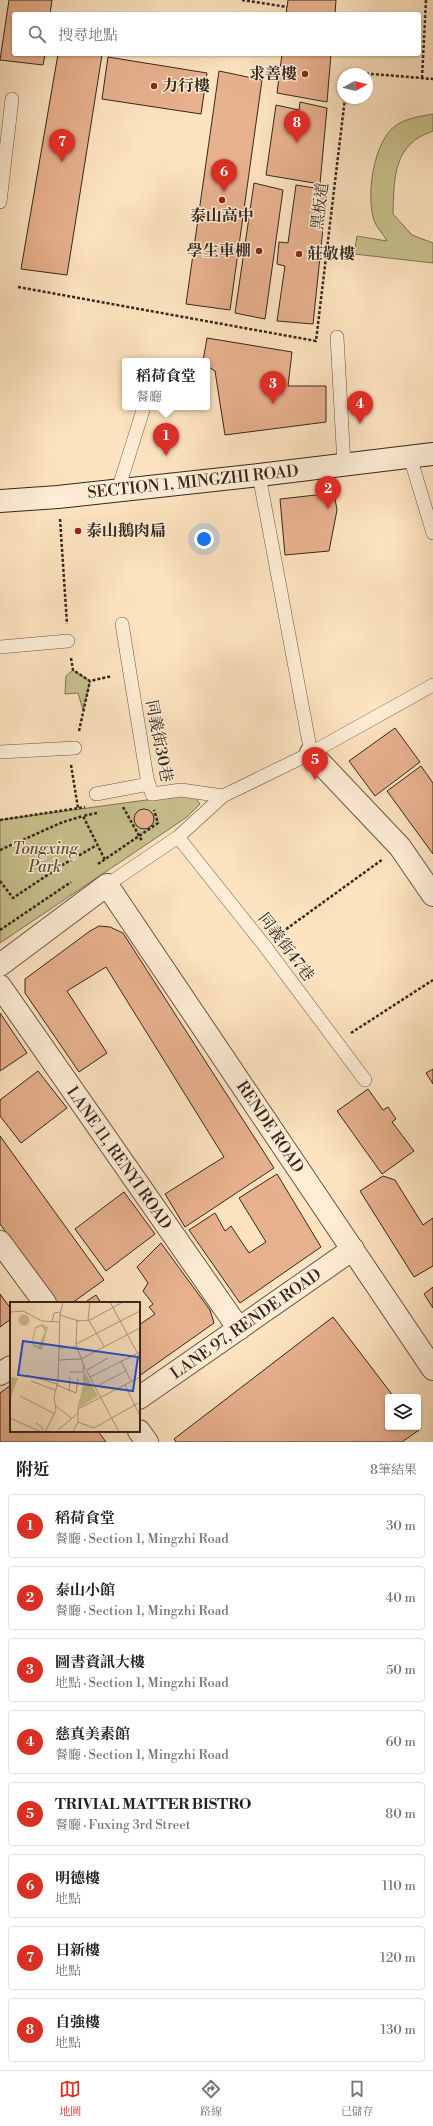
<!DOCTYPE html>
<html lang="zh-TW">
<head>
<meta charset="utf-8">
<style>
  body { margin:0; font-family:"Libre Bodoni","Noto Serif TC",serif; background:#f6f6f6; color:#202124 }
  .controls { position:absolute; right:12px; bottom:12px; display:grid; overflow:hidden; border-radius:4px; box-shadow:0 1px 3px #0004 }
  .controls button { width:36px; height:36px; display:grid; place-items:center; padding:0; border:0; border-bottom:1px solid #e0e0e0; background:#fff; color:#202124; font:20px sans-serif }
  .compass { position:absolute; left:337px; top:68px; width:36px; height:36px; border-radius:50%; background:#fff; box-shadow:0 1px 3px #0004; rotate:82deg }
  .you { position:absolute; left:204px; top:539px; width:14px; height:14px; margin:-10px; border:3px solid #fff; border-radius:50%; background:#1a73e8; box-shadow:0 0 0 6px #1a73e833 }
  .badge { display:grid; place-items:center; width:26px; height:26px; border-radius:50%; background:#d93025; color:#fff; font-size:13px; font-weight:700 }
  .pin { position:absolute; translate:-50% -33px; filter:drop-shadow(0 1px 2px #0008) }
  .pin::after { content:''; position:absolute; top:21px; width:14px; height:12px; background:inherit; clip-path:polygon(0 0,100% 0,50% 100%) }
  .popup { position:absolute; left:122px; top:358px; width:88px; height:52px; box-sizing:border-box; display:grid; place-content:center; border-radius:4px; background:#fff; filter:drop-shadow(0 1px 3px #0005); font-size:13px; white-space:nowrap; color:#757577 }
  .popup b { font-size:15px; color:#202124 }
  .popup::after { content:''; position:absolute; left:50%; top:100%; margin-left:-8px; border:8px solid transparent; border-top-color:#fff }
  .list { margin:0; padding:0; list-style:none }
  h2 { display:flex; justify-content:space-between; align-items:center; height:52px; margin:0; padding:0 16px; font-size:17px }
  h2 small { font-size:13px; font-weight:400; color:#757577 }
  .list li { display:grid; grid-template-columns:26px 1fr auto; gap:12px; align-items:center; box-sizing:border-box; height:64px; margin:0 8px 8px; padding:0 8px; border:1px solid #e0e0e0; border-radius:4px }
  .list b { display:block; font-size:15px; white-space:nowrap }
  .list p { margin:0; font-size:13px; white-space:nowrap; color:#757577 }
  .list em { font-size:13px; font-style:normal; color:#757577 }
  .icon { flex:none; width:22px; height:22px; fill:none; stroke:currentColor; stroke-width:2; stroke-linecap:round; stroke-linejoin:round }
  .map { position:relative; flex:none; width:433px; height:1442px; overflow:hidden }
  .search { position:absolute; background:#fff; box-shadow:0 1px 3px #0004; left:12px; right:12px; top:12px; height:44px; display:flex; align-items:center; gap:10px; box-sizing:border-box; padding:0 14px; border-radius:4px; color:#757577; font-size:15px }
  .sheet { height:628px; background:#fff }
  nav { display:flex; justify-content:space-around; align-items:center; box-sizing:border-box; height:56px; border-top:1px solid #e0e0e0; background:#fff; font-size:11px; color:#757577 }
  nav a { display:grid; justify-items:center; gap:2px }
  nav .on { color:#d93025 }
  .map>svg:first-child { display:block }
  .green { fill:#c8c18d; stroke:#7e7456 }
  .building { fill:#e8b18e; stroke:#34271f }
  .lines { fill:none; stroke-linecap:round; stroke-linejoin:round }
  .lane-casing { stroke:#665647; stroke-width:14 }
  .street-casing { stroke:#665647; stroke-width:24 }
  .secondary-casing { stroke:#34271f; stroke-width:24 }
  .path { stroke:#34271f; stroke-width:2.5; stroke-dasharray:3 2; stroke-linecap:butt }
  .lane { stroke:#feedd6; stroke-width:13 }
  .street { stroke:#feedd6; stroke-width:22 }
  .secondary { stroke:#feedd6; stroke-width:22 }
  .poi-dot { fill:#8f2418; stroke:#feedd6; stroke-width:1.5 }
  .labels { text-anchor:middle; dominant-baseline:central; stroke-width:3; stroke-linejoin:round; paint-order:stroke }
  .poi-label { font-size:16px; font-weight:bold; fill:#34271f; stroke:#feedd6; text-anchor:start }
  .street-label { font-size:16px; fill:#34271f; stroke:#feedd6 }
  .park-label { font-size:16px; font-style:italic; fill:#594e3a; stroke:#feedd6 }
  .inset-road { fill:none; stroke:#ad9880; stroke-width:1 }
  .view { fill:#1d4ed8; fill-opacity:0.15; stroke:#1d4ed8; stroke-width:2 }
  .inset-edge { fill:none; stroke:#34271f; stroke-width:2 }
</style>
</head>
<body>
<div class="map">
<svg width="433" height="1442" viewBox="0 0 433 1442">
  <rect width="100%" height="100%" fill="#fde3c0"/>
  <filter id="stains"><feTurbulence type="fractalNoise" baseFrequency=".005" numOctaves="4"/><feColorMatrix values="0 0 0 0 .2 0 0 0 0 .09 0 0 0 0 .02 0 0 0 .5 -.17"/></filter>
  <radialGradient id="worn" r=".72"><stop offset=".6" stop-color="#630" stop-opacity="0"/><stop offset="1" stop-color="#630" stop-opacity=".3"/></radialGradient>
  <path class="green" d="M433,114v17c-40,13 -39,47 -40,83l19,21 21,8v20l-79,-9 3,-18 30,5c-3,-6 -9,-12 -12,-18 -10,-24 -2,-85 23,-99 10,-6 24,-8 35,-10z
    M73,670l17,11 -7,29 -5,-17 -13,1 1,-18z
    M183,795l13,3 4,6 -13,13 -187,126v-123z"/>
  <path class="building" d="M9,0h43l-2,14h-36v40h31l-2,11 -43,-5z
    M288,0h48l-1,14h-49z
    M58,54l44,1 -35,220 -46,-6z
    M282,54h49l-4,48 -50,-9z
    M108,57l99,16 -6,41 -99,-15z
    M219,71l43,9 -32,230 -44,-6z
    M300,102l27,6 -7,76 -54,-9 10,-70 23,5z
    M254,183l29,7 -18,129 -30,-6z
    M296,185l31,5 -14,134 -36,-3 8,-55 -8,-2 2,-22 9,1z
    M207,338l85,14 -4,34h38v36l-101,13 -10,-64 -8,-5v-5h-4z
    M334,493l3,17 -8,41 -44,4 -5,-56z
    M395,728l25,34 -45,34 -26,-35z
    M421,766l12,17v71l-46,-63z
    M134 819a10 10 0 1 1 20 0a10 10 0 1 1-20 0Z
    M99,926l11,1 13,6 151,235 -89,59 -20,-33 59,-37 -118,-190 -39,24 40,62 -28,19 -54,-79v-14l65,-48z
    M0,1013l27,40 -27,18z
    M433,1069v15l-7,-11z
    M38,1071l29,37 -46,35 -21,-27v-16z
    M368,1089l15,21 5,-3 8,12 -4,3 22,29 -32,23 -45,-63z
    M0,1136l104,144 -32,23h-15l-57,-79z
    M277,1174l44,73 -81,56 -51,-73 26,-17 10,18 6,-5 18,27 17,-11 -27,-44z
    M383,1176l12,4 28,45 10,-7v48l-19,11 -54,-86z
    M124,1192l31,42 -49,37 -31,-42z
    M161,1243l49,67 4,13 -75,53v-51l16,-11 -6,-7 4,-3 -10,-13 5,-8 -11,-16z
    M433,1287v21l-9,-14z
    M0,1294l11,15v10l-11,8z
    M96,1295l5,8h-17z
    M333,1317l61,80h-6v30h29l2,3 -17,12h-226l-2,-3z
    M11,1385v46h87l8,11h-106v-49z"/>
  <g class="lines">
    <g class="lane-casing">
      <path id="lane" d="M0,202l12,-103
        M337,337l7,128
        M410,457l23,76
        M259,475l52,278
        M118,490l26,-83
        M122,624l25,154 5,16 29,-4 42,6
        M0,647l68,-6
        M0,752l75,-4
        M96,794l53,-10
        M178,837l86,108 101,135
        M107,885l71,-48 45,-41 88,-43 122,-68"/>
    </g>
    <g class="street-casing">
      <path id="street" d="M311,753l89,94 33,48
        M0,965l107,-80 326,484
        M0,986l239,343
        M0,1242l45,61
        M0,1374l11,-7
        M139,1398l214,-149
        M139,1431l8,11"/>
    </g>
    <g class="secondary-casing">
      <path id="secondary" d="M0,501l58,-4 201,-22 174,-21"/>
    </g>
    <path class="path" d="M242,0l45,7
      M348,74v-2l85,7
      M422,78l4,-78
      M18,287l298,54 29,-243
      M60,519l7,105
      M71,658l2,12 17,11 22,-5
      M79,731l11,-50
      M71,765l7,43
      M123,807l19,34
      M97,813l-14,3 22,44
      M0,820l85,-13
      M0,850l63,-28 20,-6
      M98,864l60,-41 -4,-13
      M0,881l13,17 51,-34 33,-19
      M0,930l71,-48
      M278,935l105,-76
      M351,1033l82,-53"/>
    <use href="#lane" class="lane"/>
    <use href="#street" class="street"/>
    <use href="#secondary" class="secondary"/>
  </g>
  <g class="poi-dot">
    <circle cx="305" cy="74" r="4"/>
    <circle cx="154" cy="86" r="4"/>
    <circle cx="222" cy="200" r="4"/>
    <circle cx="259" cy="251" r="4"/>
    <circle cx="299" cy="254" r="4"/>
    <circle cx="78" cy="531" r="4"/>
  </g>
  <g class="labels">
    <g class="poi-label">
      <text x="297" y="74" text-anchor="end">求善樓</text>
      <text x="162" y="86">力行樓</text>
      <text x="222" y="216" text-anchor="middle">泰山高中</text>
      <text x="251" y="251" text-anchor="end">學生車棚</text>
      <text x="307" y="254">莊敬樓</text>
      <text x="86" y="531">泰山鵝肉扁</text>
    </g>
    <g class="street-label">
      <text transform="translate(320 206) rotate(-83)">黑板道</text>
      <text transform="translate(193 482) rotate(-6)">SECTION 1, MINGZHI ROAD</text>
      <text transform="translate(159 741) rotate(79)">同義街30巷</text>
      <text transform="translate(286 947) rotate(53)">同義街47巷</text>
      <text transform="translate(270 1127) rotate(56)">RENDE ROAD</text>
      <text transform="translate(119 1158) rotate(55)">LANE 11, RENYI ROAD</text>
      <text transform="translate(246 1324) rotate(-35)">LANE 97, RENDE ROAD</text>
    </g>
    <g class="park-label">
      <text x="45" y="849">Tongxing<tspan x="45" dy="18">Park</tspan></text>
    </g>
  </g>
  <g transform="translate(10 1302)">
    <rect width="130" height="130" fill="#fde3c0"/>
    <path d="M8.5 18a5.5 5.5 0 1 1 11 0a5.5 5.5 0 1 1-11 0ZM32,22l6,3 -6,23 -9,-4 -1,-5 3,-14zM31,24l4,5 -6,15 -5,-1 -1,-4 3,-12zM73,67l15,27 -21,13 6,-23zM0,75l8,1 -8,22z" fill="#c8c18d" fill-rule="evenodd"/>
    <path class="inset-road" d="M80,0l-2,17 16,27M100,0l30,56M0,10l13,-1 19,10 17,1M50,13l19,6 11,-1 33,-18M42,20l2,-9 6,-1M66,42l1,-24M67,45l-1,-3 64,-33M49,46l18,-1 7,19 35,66M49,58l22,-1 59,-31M111,59l10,20M77,68l21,-12M59,70h14l1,-6M16,73l31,9M80,75l50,-25M21,79l24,9M47,83l19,8 2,-15M115,83l15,31M85,85l31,-16M59,89l1,-14M10,94l35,18M46,104l15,12M0,116l31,14M68,120l16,6M26,121l6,4 1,5M84,126l46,-26M48,128l20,-17v-4l62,-32M35,130l11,-22 -2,-13 4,-16 2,-66 3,-13M37,130h14M63,130l5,-10v-9"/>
    <path class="view" d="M13,39l115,16 -5,34 -115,-16z"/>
    <rect width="130" height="130" class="inset-edge"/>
  </g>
  <rect width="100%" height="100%" filter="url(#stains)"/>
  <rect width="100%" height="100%" fill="url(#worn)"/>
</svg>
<div class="controls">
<button><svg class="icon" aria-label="layers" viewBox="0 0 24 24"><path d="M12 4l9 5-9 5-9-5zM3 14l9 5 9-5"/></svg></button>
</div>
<svg class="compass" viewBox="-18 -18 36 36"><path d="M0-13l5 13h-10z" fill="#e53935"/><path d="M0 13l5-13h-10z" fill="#757577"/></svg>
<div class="you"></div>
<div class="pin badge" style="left:166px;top:456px">1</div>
<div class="popup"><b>稻荷食堂</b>餐廳</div>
<div class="pin badge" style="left:328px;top:509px">2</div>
<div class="pin badge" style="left:273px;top:404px">3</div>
<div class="pin badge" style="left:360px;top:424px">4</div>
<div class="pin badge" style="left:315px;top:780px">5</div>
<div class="pin badge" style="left:224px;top:192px">6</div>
<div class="pin badge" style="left:62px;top:162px">7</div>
<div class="pin badge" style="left:297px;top:143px">8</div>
<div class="search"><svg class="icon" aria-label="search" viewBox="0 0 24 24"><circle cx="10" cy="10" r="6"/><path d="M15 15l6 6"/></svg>搜尋地點</div>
</div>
<section class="sheet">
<h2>附近<small>8筆結果</small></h2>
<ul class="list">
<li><span class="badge">1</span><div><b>稻荷食堂</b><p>餐廳 · Section 1, Mingzhi Road</p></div><em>30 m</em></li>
<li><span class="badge">2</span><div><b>泰山小館</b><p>餐廳 · Section 1, Mingzhi Road</p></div><em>40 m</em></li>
<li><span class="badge">3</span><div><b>圖書資訊大樓</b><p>地點 · Section 1, Mingzhi Road</p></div><em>50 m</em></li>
<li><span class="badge">4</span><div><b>慈真美素館</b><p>餐廳 · Section 1, Mingzhi Road</p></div><em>60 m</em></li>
<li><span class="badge">5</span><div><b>TRIVIAL MATTER BISTRO</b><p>餐廳 · Fuxing 3rd Street</p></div><em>80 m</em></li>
<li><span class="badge">6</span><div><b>明德樓</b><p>地點</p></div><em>110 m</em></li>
<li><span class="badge">7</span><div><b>日新樓</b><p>地點</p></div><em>120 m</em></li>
<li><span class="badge">8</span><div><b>自強樓</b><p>地點</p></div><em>130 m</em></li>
</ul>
</section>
<nav>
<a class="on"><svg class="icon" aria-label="map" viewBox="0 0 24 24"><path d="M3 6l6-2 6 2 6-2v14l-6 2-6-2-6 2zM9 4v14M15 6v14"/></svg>地圖</a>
<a><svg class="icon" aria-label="directions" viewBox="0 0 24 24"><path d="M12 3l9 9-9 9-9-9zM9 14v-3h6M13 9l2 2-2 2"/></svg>路線</a>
<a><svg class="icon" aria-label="saved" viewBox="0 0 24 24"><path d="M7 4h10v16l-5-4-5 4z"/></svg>已儲存</a>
</nav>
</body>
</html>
